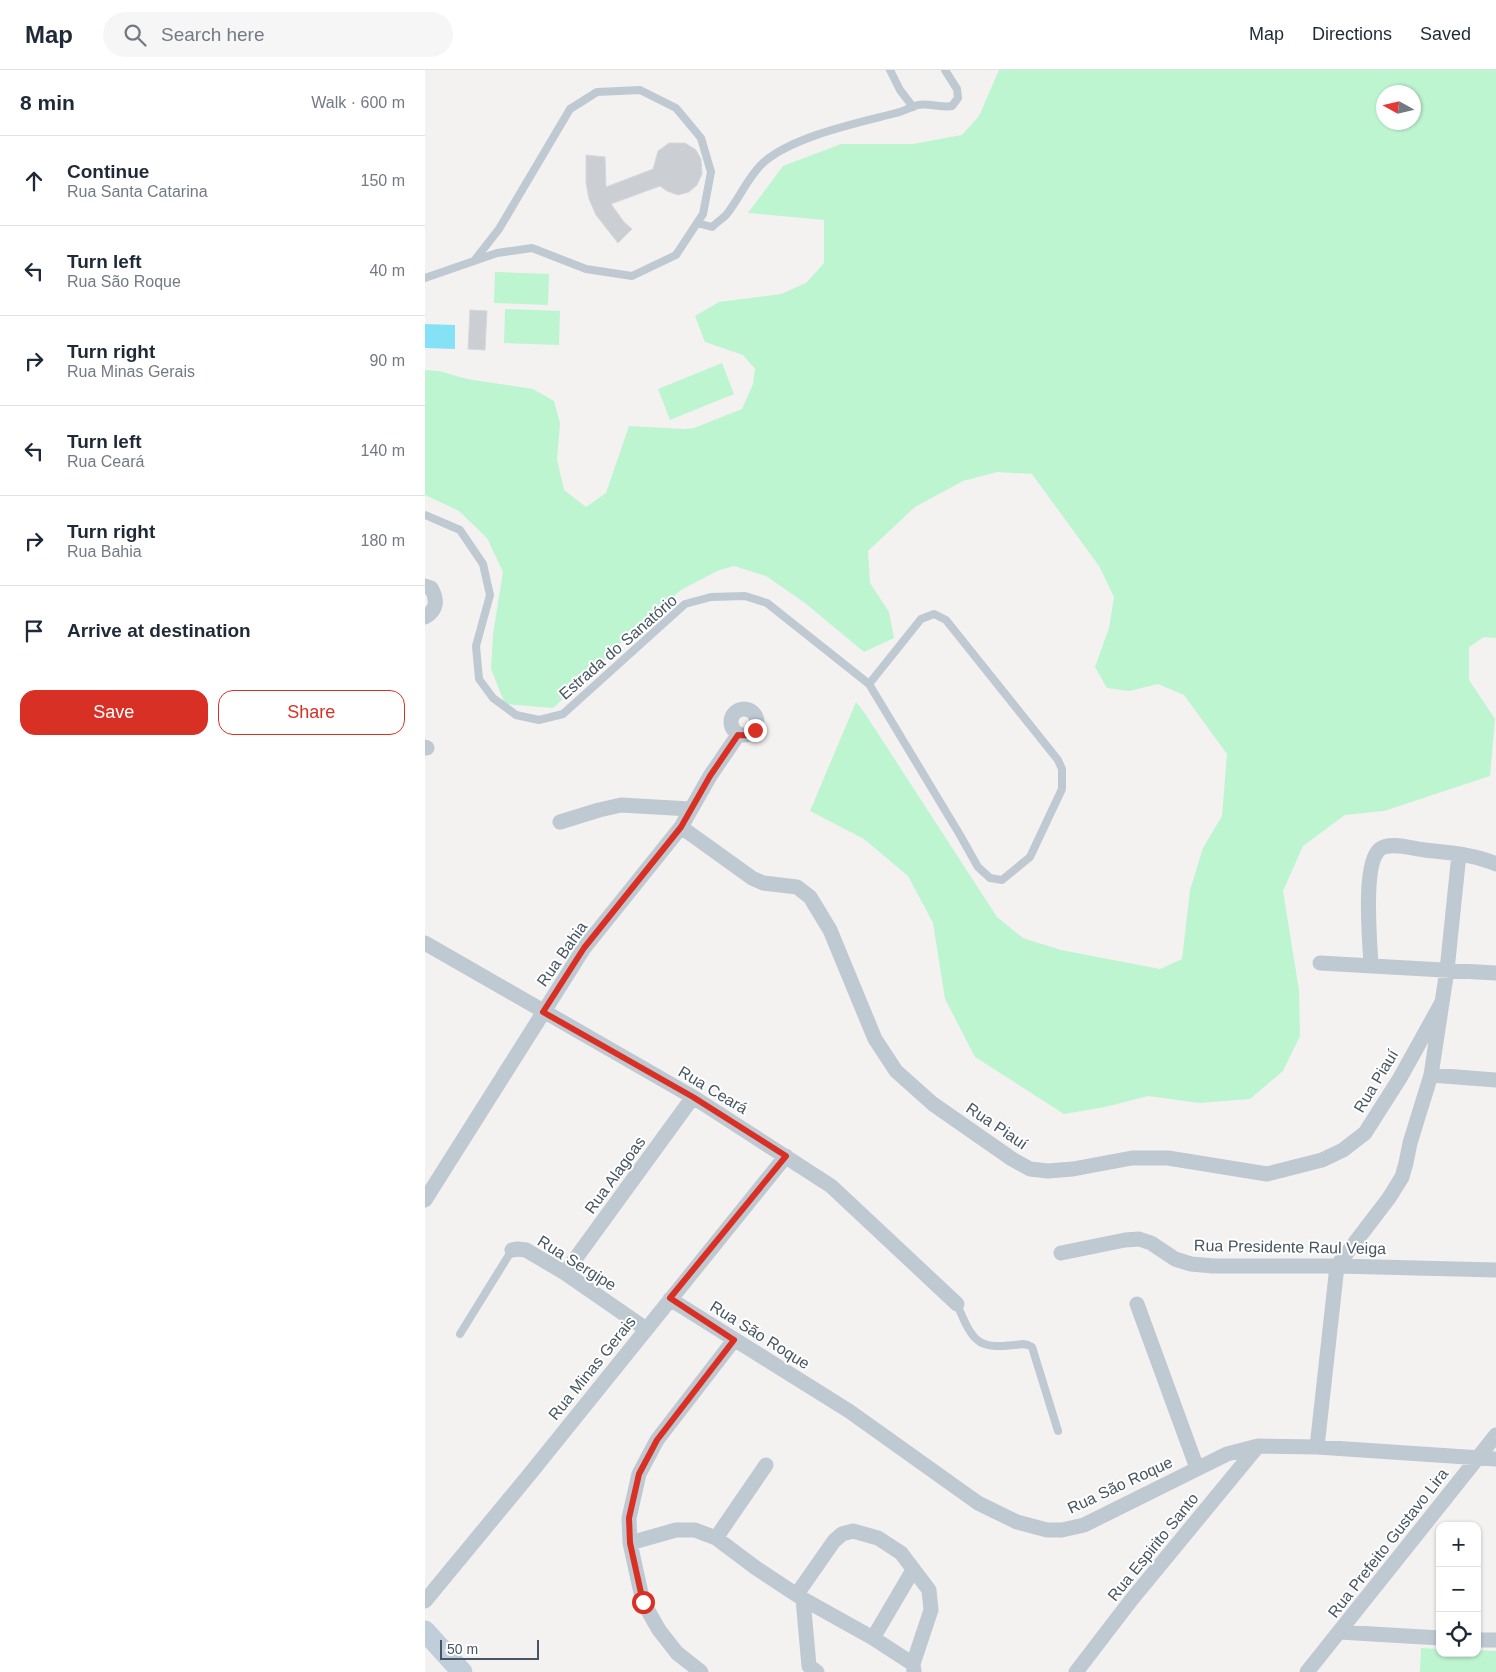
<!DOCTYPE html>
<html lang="en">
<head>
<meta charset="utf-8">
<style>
  body { margin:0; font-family:Helvetica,sans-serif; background:#f6f6f7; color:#1f2937 }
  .controls { position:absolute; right:15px; bottom:15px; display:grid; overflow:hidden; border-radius:10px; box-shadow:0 1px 4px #0004 }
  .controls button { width:45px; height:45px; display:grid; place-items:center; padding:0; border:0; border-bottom:1px solid #e0e1e3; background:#fff; color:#1f2937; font:25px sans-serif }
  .compass { position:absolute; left:951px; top:15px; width:45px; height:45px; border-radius:50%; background:#fff; box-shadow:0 1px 4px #0004; rotate:278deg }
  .scale { position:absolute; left:15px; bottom:12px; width:99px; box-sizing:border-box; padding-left:5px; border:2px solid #475662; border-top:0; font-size:14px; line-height:18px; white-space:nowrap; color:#475662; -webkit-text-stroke:4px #fff; paint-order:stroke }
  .stop { position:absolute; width:15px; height:15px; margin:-11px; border:4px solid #d93025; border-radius:50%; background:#fff }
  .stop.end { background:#d93025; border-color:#fff; box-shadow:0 1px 5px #0008 }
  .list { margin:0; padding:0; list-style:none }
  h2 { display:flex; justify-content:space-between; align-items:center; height:65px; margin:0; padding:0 20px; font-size:21px }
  h2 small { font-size:16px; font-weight:400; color:#747a83 }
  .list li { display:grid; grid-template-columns:32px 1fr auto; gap:15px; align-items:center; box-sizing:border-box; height:90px; padding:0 20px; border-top:1px solid #e0e1e3 }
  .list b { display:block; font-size:19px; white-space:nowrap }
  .list p { margin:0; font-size:16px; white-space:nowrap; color:#747a83 }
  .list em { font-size:16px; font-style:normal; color:#747a83 }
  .actions { display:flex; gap:10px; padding:15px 20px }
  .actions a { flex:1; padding:11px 0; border:1px solid #d93025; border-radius:15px; text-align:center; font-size:18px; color:#d93025 }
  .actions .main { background:#d93025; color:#fff }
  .icon { flex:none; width:28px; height:28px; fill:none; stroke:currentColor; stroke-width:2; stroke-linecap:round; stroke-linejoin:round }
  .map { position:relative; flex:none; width:1071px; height:1602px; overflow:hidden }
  header { display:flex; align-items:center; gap:30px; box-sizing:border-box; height:70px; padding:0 25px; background:#fff; border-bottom:1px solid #e0e1e3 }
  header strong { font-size:24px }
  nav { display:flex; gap:28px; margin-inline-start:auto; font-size:18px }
  .search { width:350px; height:45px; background:#f6f6f7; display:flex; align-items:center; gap:12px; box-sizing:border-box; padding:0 18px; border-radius:28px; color:#747a83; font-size:19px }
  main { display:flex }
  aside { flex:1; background:#fff }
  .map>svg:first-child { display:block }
  .green { fill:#bdf5d1; fill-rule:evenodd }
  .water { fill:#85e2f6 }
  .building { fill:#cbcfd4; stroke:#d5d8dd }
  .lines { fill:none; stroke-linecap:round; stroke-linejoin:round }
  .service { stroke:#bec9d2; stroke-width:8 }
  .minor { stroke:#bec9d2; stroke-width:15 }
  .secondary { stroke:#c0cdda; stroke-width:21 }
  .route { stroke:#d93025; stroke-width:6 }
  .labels { text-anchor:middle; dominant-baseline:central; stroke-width:4; stroke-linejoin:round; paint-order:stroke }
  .street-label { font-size:16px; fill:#475662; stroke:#fff }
</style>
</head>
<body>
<header>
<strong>Map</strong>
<div class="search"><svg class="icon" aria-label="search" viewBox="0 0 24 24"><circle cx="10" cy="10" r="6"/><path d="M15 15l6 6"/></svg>Search here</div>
<nav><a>Map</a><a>Directions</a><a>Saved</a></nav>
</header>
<main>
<aside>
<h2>8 min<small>Walk · 600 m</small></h2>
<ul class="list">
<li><svg class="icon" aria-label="ahead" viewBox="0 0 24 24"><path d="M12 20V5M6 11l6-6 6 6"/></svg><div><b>Continue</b><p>Rua Santa Catarina</p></div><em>150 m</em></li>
<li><svg class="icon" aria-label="left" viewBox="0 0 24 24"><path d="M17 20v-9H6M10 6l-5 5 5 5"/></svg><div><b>Turn left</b><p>Rua São Roque</p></div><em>40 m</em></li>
<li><svg class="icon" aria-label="right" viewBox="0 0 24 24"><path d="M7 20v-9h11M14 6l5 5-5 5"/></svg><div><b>Turn right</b><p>Rua Minas Gerais</p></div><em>90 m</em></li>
<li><svg class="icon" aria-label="left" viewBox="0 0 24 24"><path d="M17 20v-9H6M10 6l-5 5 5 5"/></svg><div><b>Turn left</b><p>Rua Ceará</p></div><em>140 m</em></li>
<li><svg class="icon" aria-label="right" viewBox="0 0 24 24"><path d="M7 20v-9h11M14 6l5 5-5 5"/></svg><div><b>Turn right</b><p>Rua Bahia</p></div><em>180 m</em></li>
<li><svg class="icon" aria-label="arrive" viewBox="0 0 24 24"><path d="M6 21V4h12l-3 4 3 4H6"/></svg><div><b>Arrive at destination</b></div></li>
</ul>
<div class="actions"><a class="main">Save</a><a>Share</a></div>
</aside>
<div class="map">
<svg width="1071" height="1602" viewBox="0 0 1071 1602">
  <rect width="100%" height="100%" fill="#f4f1f1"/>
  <path class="green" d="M574,0h497v568l-12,-1 -15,10v33l26,39 -5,57 -106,35 -39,4 -42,31 -20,45 16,99 1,46 -17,35 -33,28 -51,4 -51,-7 -43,11 -41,7 -89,-57 -30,-58 -12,-76 -25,-47 -44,-37 -54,-28 46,-109 8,10 133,205 26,21 38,12 99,19 22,-10 8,-69 13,-42 19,-32 5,-62 -43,-59 -26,-11 -29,7 -22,-3 -12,-21 14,-39 5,-31 -15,-31 -67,-92 -35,-2 -34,9 -48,26 -47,44 2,32 19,29 5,26 -30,14 -59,-49 -39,-27 -32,-10 -17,5 -36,19 -52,44 -41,43 -35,31 -48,-4 -14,-35 2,-35 10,-62 -16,-34 -28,-27 -34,-16v-125l14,1 28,8 66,10 21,12 6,22 -3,36 7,31 22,17 20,-14 23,-67 54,3 11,-1 48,-19 11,-25 2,-15 -12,-14 -38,-13 -10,-26 24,-14 62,-8 25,-11 18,-20v-43l-76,-7 35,-47 58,-22h72l49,-9 17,-19zM958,22h30v30h-30z
    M70,202l54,2 -1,31 -54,-2z
    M80,239l55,2 -1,34 -55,-2z
    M297,293l12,31 -64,26 -12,-31z
    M996,1578l19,1v4h37v-3l19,1v21h-76z"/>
  <path class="water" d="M0,254l30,1v24l-30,-1z"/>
  <path class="building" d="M244,73h16l11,7 5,9 1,15 -5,11 -8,7 -11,3 -11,-4 -7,-5 -49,18 13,18 8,7 -14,14 -22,-28 -7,-16 -3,-16v-28l19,2 1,30 47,-18 5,-18z
    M45,240l17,1 -2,39 -17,-1z"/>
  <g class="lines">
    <path class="service" d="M465,0l10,20 13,17
      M272,153l15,4c4,-4 10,-8 14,-12 14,-17 22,-39 38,-53 30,-26 94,-39 132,-49 8,-2 15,-6 22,-8 11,-2 23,3 34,1l6,-8 -1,-9 -12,-19
      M0,208l49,-17 23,-8 35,-5 54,21 46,7 44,-21 27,-41 8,-42 -10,-34 -25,-30 -36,-18 -43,2 -27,17 -71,120 -25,32
      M0,445l35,15 23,34 7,31 -14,51 3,33 14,19 23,17 23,5 24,-6 122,-110 26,-7 34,-1 22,7 102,81 91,151 18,32 12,11 12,2 28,-23 32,-68v-20l-4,-9 -112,-140 -12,-6 -13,5 -52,65
      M532,1234c17,41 21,46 66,40l5,1 4,2 26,84
      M35,1264l52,-84"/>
    <path class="minor" d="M0,516l6,2c7,12 6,22 -6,29
      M306 652a13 13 0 1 1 26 0a13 13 0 1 1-26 0Z
      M0,677l2,1
      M135,752l39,-12 22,-5 69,4
      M256,757l71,51 11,5 34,4 13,10 20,33 45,109 21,32 37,33 79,55 18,10 18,2 25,-2 59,-11h36l99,16 55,-14 21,-10 22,-17 35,-55 41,-74
      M0,873l268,154 138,89 126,118
      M895,893l176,10
      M946,895c-1,-22 -9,-102 9,-116 11,-8 33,0 45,1 24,3 49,4 71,14
      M1006,1005l65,5
      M0,1130l159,-252 97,-121 29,-51 28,-41
      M87,1180l6,-1 8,1 39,23 81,56
      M636,1183l64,-13 14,-1 12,4 24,16 16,5 22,2h124l159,4
      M140,1203l128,-176
      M245,1229l179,112 129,92 39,19 30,8h15l22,-5 143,-71 31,-8 59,1 179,12
      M712,1234l60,164
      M892,1377l20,-181 52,-68 13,-21 4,-14 4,-20 21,-68 16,-105 12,-116
      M291,1468l50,-73
      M205,1473l46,-13h19l21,8 40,30 47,31 70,39 40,26
      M372,1524l37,-53 8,-7 11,-3 25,7 23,15 28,37 2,20 -18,54 1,7
      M378,1529l6,67 8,6
      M0,1531l104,-126 257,-319
      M914,1562l101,6
      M448,1568l40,-68
      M1052,1570h19
      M276,1602l-24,-19 -18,-23 -16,-28 -13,-59 -1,-25 10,-44 18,-34 77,-100
      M651,1602l56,-73 126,-153
      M882,1602l189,-237"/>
    <path class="secondary" d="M0,1561l37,41"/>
  </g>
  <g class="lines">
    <path class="route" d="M218,1532l-13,-59 -1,-25 10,-44 18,-34 77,-100 -64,-42 116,-142 -93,-59 -150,-85 41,-64 97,-121 29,-51 28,-41c8,1 12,0 17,-5"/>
  </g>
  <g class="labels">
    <g class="street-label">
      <text transform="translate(193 577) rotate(-41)">Estrada do Sanatório</text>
      <text transform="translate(137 884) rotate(-55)">Rua Bahia</text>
      <text transform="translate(951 1011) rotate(-59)">Rua Piauí</text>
      <text transform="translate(288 1020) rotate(31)">Rua Ceará</text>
      <text transform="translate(572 1056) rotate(34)">Rua Piauí</text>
      <text transform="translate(190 1105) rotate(-54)">Rua Alagoas</text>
      <text transform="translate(865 1177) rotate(1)">Rua Presidente Raul Veiga</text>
      <text transform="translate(152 1193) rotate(32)">Rua Sergipe</text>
      <text transform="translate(335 1265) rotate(32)">Rua São Roque</text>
      <text transform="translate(167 1298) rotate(-51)">Rua Minas Gerais</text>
      <text transform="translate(695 1415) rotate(-25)">Rua São Roque</text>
      <text transform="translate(963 1473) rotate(-52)">Rua Prefeito Gustavo Lira</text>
      <text transform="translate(728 1477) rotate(-51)">Rua Espirito Santo</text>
    </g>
  </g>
</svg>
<div class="controls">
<button>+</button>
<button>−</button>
<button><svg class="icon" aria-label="locate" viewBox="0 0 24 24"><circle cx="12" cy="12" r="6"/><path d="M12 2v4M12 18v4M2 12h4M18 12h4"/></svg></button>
</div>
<svg class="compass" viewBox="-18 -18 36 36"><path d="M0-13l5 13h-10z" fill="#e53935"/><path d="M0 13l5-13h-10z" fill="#747a83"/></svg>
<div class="scale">50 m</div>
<div class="stop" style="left:218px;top:1532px"></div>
<div class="stop end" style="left:330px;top:660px"></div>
</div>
</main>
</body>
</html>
